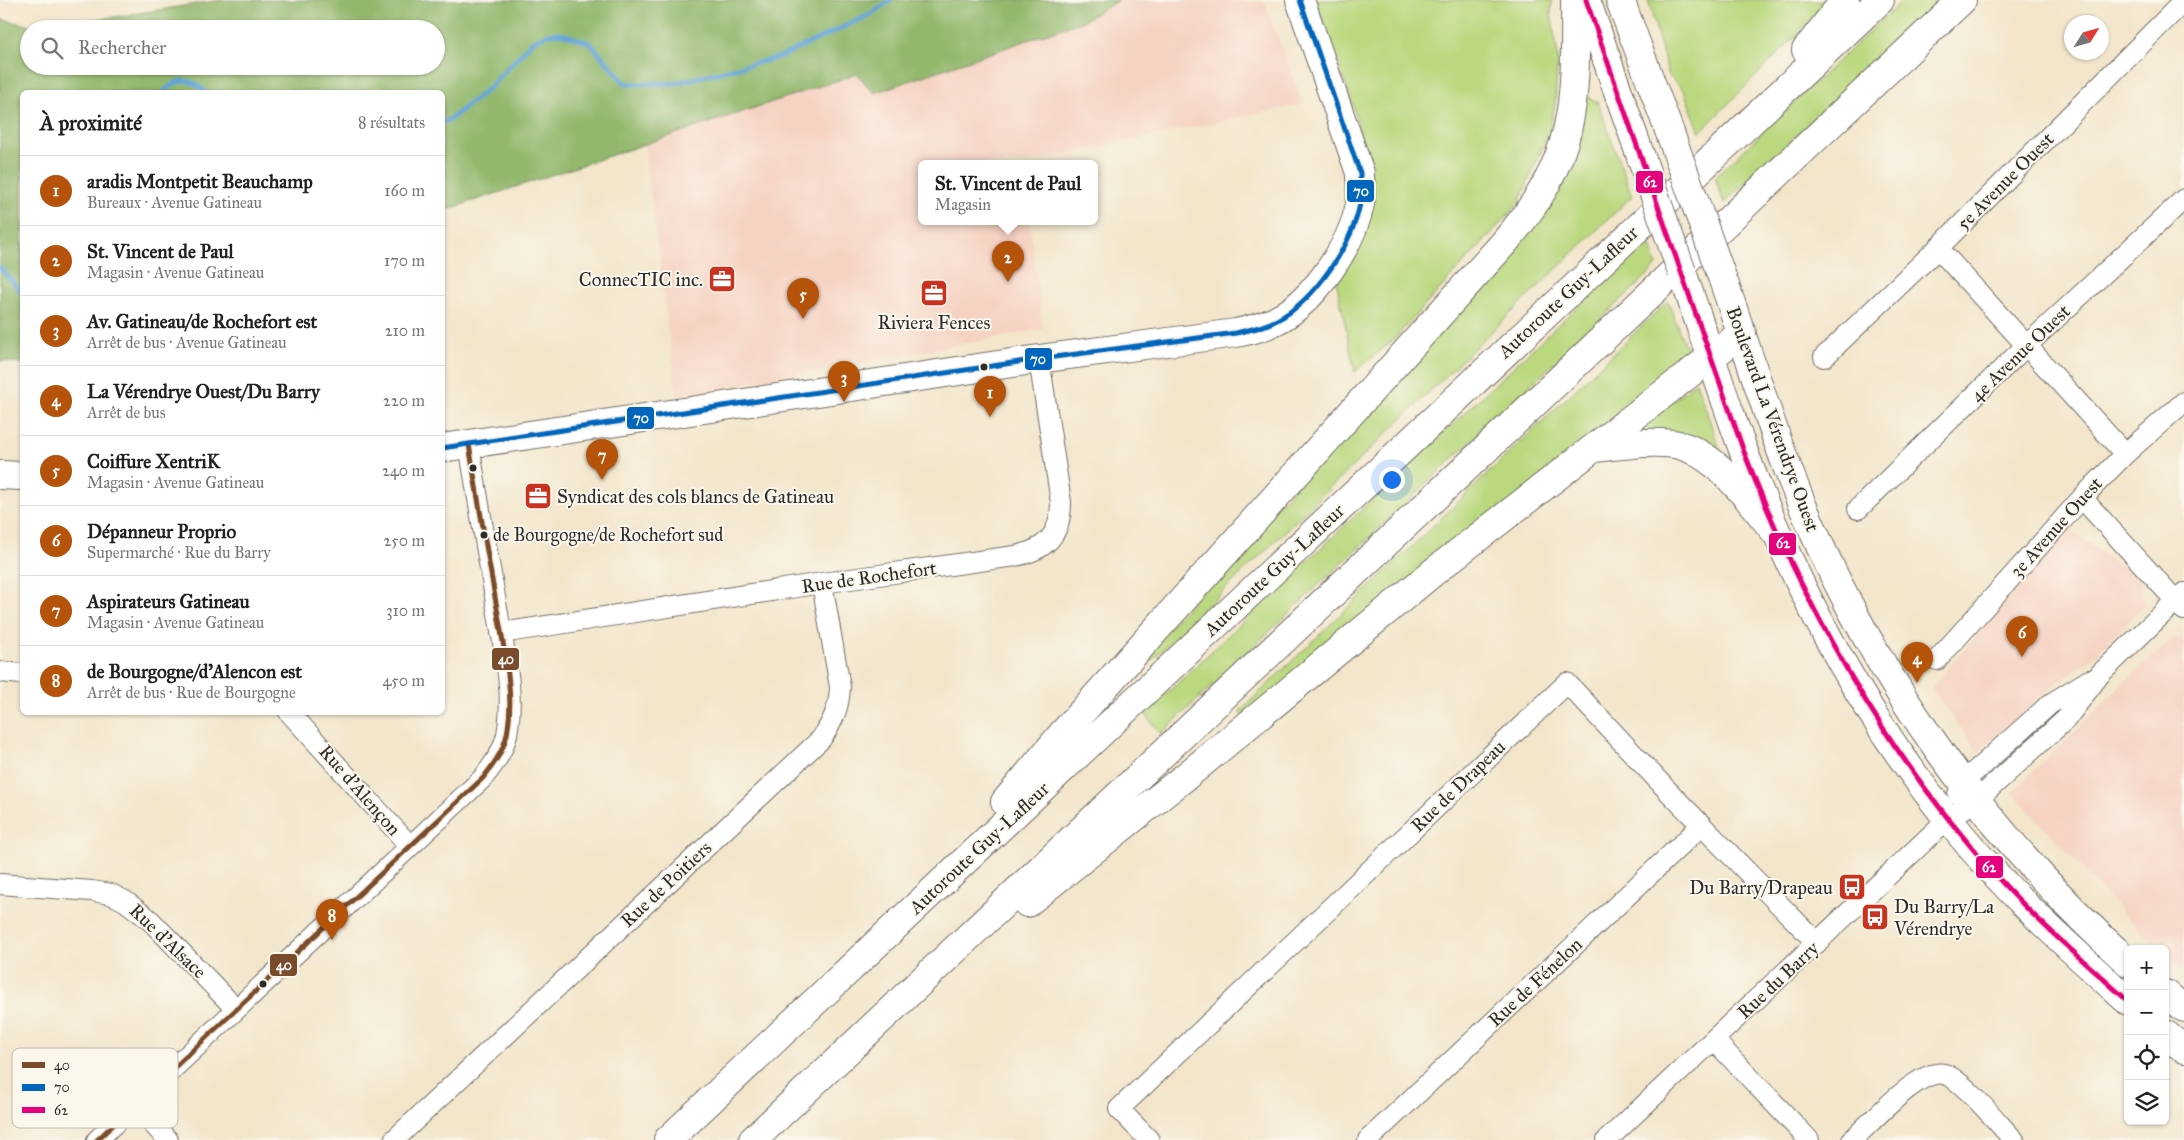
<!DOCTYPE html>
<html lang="fr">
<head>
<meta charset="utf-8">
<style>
  body { margin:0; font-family:"IM FELL Great Primer",serif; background:#f6f6f6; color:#202124 }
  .controls { position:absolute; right:15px; bottom:15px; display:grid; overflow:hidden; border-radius:8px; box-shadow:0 1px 4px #0004 }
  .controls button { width:45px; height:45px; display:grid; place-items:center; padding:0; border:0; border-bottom:1px solid #e0e0e0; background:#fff; color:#202124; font:25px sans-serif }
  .compass { position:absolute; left:2064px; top:15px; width:45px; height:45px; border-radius:50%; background:#fff; box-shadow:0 1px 4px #0004; rotate:53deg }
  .you { position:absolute; left:1391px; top:479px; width:18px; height:18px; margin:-12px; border:4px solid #fff; border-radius:50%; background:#1a73e8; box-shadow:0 0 0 8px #1a73e833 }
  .badge { display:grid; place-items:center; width:32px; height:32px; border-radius:50%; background:#b45309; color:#fff; font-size:16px; font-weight:700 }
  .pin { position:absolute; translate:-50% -41px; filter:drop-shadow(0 1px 2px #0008) }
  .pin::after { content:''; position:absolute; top:26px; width:18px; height:15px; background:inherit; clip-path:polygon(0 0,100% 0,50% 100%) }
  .popup { position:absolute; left:918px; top:160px; width:180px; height:65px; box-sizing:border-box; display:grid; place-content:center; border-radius:8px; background:#fff; filter:drop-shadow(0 1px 4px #0005); font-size:16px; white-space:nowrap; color:#757577 }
  .popup b { font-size:19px; color:#202124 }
  .popup::after { content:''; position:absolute; left:50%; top:100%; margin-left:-10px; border:10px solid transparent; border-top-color:#fff }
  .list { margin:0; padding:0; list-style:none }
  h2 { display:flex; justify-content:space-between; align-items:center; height:65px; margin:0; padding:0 20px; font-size:21px }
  h2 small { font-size:16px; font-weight:400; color:#757577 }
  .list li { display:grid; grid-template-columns:32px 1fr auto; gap:15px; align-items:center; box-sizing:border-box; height:70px; padding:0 20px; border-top:1px solid #e0e0e0 }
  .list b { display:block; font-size:19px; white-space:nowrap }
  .list p { margin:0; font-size:16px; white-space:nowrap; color:#757577 }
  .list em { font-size:16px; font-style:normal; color:#757577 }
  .icon { flex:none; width:28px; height:28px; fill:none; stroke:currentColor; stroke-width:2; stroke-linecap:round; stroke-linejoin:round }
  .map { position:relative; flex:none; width:2184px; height:1140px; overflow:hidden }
  .search { position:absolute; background:#fff; box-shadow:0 1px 4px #0004; left:20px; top:20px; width:425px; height:55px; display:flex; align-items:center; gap:12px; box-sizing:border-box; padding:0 18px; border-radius:28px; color:#757577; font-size:19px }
  .panel { position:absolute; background:#fff; box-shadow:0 1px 4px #0004; left:20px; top:90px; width:425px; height:625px; border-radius:8px }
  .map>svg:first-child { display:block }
  .built { fill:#f5d2c2 }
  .green { fill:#bad87e; stroke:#728254 }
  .forest { fill:#93b86d; stroke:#5f724c; fill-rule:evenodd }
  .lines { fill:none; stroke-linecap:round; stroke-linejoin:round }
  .stream { stroke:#62a4d6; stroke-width:5 }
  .street-casing { stroke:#716c63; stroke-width:22 }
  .secondary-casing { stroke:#716c63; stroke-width:30 }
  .highway-casing { stroke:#716c63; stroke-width:30 }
  .street { stroke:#fff; stroke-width:20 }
  .secondary { stroke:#fff; stroke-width:28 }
  .highway { stroke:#fff; stroke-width:28 }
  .secondary-bridge-casing { stroke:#716c63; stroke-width:30; stroke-linecap:butt }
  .secondary-bridge { stroke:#fff; stroke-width:28 }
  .bus-1-casing { stroke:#fbf7ec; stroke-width:9 }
  .bus-2-casing { stroke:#fbf7ec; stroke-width:9 }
  .bus-3-casing { stroke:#fbf7ec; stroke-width:9 }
  .bus-1 { stroke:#7a4b2a; stroke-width:5 }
  .bus-2 { stroke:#0065bd; stroke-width:5 }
  .bus-3 { stroke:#e5007d; stroke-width:5 }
  .bus-dot { fill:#2b2b2b; stroke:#fbf7ec; stroke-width:2 }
  .labels { text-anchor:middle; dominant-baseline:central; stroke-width:4; stroke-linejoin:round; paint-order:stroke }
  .bus-label { font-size:18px; fill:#2b2b2b; stroke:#fbf7ec; text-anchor:start }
  .street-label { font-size:19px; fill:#2b2b2b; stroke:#fbf7ec }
  .poi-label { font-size:19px; fill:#2b2b2b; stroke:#fbf7ec; text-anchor:end }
  .key { fill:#fbf7ec; stroke:#bdbab2; stroke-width:1 }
  .key-label { font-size:14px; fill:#2b2b2b }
  .line-badge { stroke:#fbf7ec; stroke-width:2 }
  .badge-label { font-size:14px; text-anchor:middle; font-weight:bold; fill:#fff }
</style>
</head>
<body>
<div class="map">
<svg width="2184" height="1140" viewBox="0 0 2184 1140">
  <rect width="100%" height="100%" fill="#fbf7ec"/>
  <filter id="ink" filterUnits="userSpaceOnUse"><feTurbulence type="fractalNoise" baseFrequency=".02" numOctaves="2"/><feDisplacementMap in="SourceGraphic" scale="10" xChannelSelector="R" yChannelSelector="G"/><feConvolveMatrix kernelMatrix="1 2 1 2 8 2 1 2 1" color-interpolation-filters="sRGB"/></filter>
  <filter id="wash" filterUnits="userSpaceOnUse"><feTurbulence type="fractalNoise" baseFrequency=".0096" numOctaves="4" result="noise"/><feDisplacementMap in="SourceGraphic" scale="20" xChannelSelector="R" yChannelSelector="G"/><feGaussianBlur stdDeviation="1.12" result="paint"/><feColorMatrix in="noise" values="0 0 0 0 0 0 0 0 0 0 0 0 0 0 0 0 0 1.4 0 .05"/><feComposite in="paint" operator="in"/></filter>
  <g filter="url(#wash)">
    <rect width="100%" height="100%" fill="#f2e5ca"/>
    <path class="built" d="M1119,0h103l43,3 38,101 -280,59h-101v58h107l14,108 -366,68 -33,-253 213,-70 17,18 209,-71z
      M2069,529l72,52 3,24 -47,49 -42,31 -77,67 -47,-64z
      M2173,638l11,2v329l-19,-16v-4h-4l-19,-16 -130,-141 115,-112z"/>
    <path class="green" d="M1316,0h236l-1,13 7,44 -3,46 -6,29 -30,71 -126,137 -38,32 -20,-97 29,-124 -9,-39z
      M1648,0h180l-41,45 -87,87 -16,-41 -15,-15z
      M1903,0h37l-216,203 -9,-26z
      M1585,95l13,8 34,93 -511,494 -5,-4 418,-465z
      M1648,240l9,26 -496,468 -16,-20z
      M1668,301l21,56 -445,361 -5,-6z
      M1696,382l29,82 -90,-32z"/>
    <path class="forest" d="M222,0h897l-36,21 -209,72 -17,-19 -414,137 -1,-119h-420v271l-22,-2v-342l42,9zM29,29h407v37h-407z"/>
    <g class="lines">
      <path class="stream" d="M164,92c14,-15 27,-15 41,0
        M442,122l7,-2 39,-31 44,-47 16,-8 12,-1 30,10 36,41 50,-1 104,-26 89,-42 22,-15
        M0,268l22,24"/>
    </g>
  </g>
  <g filter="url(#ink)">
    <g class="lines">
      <g class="street-casing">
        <path id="street" d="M1938,248l187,206
          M1824,357l114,-109 246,-247
          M2082,498l102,112
          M1858,509l168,-163 158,-147
          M501,633l321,-50 193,-27c31,-6 46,-21 46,-54l-22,-143
          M1937,660l145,-162 43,-44 59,-52
          M0,672l22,2
          M289,712l120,133
          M1958,794l5,-12 87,-78 39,-24
          M0,884l92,7 19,3 14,7 25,19 86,89
          M1714,1040l95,100
          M134,1104l34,36
          M97,1140l386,-362c12,-15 23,-31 25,-50 6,-37 -4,-78 -10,-114 -10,-57 -20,-113 -29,-170
          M394,1140l427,-401c12,-17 18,-31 19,-52l-18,-104
          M1149,1140l-30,-31 448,-426 101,108 149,152
          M1368,1140l334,-315
          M1607,1140l341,-321 29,-19 89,-81 34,-45 84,-81
          M1852,1140c19,-17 67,-72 92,-66 19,5 55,51 70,66"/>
      </g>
      <g class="secondary-casing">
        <path id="secondary" d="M1586,0l56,160
          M1620,0l50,133
          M1682,272c28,80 52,161 85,238 49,117 113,228 194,325 50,61 109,113 167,166
          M1722,277c28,79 51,160 84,237 72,170 185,325 322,448
          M442,448l597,-89 197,-26c14,-3 28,-6 41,-13 37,-19 75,-75 83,-116 2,-10 0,-20 0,-31l-60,-173
          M0,475l22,1
          M2165,994l19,14
          M2165,1034l19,15"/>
      </g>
      <g class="highway-casing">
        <path id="highway" d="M1806,50l39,-50
          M1594,448c26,-2 54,-8 80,-4 42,7 77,59 103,90
          M1005,802l58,-69 441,-490c73,-85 72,-136 71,-243
          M1027,903l163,-130 246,-203 306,-237
          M668,1140l1212,-1140
          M753,1140l1209,-1140"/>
      </g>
      <use href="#street" class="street"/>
      <use href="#secondary" class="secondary"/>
      <use href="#highway" class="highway"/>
      <g class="secondary-bridge-casing">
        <path id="secondary-bridge" d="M1670,133l52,144
          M1642,160l40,112"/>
      </g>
      <use href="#secondary-bridge" class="secondary-bridge"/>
      <g class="bus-1-casing">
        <path id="bus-1" d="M97,1140l386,-362c12,-15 23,-31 25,-50 6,-37 -4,-78 -10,-114 -10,-57 -20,-113 -29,-170"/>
      </g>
      <g class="bus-2-casing">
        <path id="bus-2" d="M442,448l597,-89 197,-26c14,-3 28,-6 41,-13 37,-19 75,-75 83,-116 2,-10 0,-20 0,-31l-60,-173"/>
      </g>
      <g class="bus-3-casing">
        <path id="bus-3" d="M1586,0l158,452c62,160 141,301 257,429 39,43 84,81 127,120"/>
      </g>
      <use href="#bus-1" class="bus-1"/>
      <use href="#bus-2" class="bus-2"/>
      <use href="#bus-3" class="bus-3"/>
    </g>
  </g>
  <defs>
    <g id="office-square" transform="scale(1.4375)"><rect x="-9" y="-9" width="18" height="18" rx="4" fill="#c8321e" stroke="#fbf7ec"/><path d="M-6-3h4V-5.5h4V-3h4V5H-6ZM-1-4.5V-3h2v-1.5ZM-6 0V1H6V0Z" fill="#fff"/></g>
    <g id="bus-square" transform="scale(1.4375)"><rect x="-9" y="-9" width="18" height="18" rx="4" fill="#c8321e" stroke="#fbf7ec"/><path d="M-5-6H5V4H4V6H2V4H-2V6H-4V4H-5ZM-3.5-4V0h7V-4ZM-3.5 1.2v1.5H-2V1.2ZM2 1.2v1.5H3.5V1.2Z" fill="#fff"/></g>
  </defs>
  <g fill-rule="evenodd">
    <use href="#office-square" x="722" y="279"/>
    <use href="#office-square" x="934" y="293"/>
    <use href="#office-square" x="538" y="496"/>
    <use href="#bus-square" x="1852" y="887"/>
    <use href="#bus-square" x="1875" y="917"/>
  </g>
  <g class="bus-dot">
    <circle cx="984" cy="367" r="4.5"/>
    <circle cx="473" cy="468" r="4.5"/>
    <circle cx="484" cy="535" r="4.5"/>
    <circle cx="263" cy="984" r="4.5"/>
  </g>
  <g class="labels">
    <g class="bus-label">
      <text x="493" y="535">de Bourgogne/de Rochefort sud</text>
    </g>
    <g class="street-label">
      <text transform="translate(2005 181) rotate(-45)">5e Avenue Ouest</text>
      <text transform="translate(1568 292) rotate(-43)">Autoroute Guy-Lafleur</text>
      <text transform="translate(2020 353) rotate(-44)">4e Avenue Ouest</text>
      <text transform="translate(1773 419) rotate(70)">Boulevard La Vérendrye Ouest</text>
      <text transform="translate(2056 527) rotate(-48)">3e Avenue Ouest</text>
      <text transform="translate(1274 570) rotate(-43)">Autoroute Guy-Lafleur</text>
      <text transform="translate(869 577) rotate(-8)">Rue de Rochefort</text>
      <text transform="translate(1458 786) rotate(-44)">Rue de Drapeau</text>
      <text transform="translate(360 790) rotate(49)">Rue d'Alençon</text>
      <text transform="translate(979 848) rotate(-43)">Autoroute Guy-Lafleur</text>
      <text transform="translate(666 884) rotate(-43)">Rue de Poitiers</text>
      <text transform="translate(168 941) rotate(44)">Rue d'Alsace</text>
      <text transform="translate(1778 980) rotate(-43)">Rue du Barry</text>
      <text transform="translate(1535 982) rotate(-43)">Rue de Fénelon</text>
    </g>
    <g class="poi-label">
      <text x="703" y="279">ConnecTIC inc.</text>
      <text x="934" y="322" text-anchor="middle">Riviera Fences</text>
      <text x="557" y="496" text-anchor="start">Syndicat des cols blancs de Gatineau</text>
      <text x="1833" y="887">Du Barry/Drapeau</text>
      <text x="1894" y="906" text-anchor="start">Du Barry/La<tspan x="1894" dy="22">Vérendrye</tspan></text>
    </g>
  </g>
  <rect x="12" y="1048" width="166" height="80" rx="8" class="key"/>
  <rect x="22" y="1062" width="23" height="6" fill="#7a4b2a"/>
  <rect x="22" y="1084" width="23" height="7" fill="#0065bd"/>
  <rect x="22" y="1107" width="23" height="6" fill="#e5007d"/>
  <g class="key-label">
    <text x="54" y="1070">40</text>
    <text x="54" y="1092">70</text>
    <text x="54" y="1115">62</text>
  </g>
  <g class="line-badge">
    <rect x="1635" y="170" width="29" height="24" rx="5" fill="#e5007d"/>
    <rect x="1346" y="179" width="29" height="24" rx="5" fill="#0065bd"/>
    <rect x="1024" y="347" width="29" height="24" rx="5" fill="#0065bd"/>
    <rect x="626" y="406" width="29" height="24" rx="5" fill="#0065bd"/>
    <rect x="1768" y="532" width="29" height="24" rx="5" fill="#e5007d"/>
    <rect x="491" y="647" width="29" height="24" rx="5" fill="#7a4b2a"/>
    <rect x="1975" y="855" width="29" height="24" rx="5" fill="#e5007d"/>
    <rect x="269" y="953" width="29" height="24" rx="5" fill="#7a4b2a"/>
  </g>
  <g class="badge-label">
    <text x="1650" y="187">62</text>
    <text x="1361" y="196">70</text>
    <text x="1038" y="364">70</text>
    <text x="641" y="423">70</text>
    <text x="1783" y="548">62</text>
    <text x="506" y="664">40</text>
    <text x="1989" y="872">62</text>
    <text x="284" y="970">40</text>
  </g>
</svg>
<div class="controls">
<button>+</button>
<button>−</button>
<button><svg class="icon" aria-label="locate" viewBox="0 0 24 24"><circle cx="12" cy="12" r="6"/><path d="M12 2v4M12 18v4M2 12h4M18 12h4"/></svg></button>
<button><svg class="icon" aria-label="layers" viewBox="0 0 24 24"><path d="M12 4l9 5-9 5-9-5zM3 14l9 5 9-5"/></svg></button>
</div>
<svg class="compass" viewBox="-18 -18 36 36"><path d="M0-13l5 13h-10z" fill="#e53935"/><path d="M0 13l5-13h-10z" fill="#757577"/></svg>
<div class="you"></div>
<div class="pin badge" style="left:990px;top:417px">1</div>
<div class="pin badge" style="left:1008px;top:282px">2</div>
<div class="popup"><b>St. Vincent de Paul</b>Magasin</div>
<div class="pin badge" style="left:844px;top:402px">3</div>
<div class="pin badge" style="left:1917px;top:683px">4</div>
<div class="pin badge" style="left:803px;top:319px">5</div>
<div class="pin badge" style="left:2022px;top:657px">6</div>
<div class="pin badge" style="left:602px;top:480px">7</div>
<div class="pin badge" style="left:332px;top:940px">8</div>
<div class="search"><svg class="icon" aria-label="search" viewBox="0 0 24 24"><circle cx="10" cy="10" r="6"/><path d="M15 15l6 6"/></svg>Rechercher</div>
<section class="panel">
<h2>À proximité<small>8 résultats</small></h2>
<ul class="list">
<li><span class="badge">1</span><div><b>aradis Montpetit Beauchamp</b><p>Bureaux · Avenue Gatineau</p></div><em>160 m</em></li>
<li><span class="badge">2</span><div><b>St. Vincent de Paul</b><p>Magasin · Avenue Gatineau</p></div><em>170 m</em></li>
<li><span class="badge">3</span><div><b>Av. Gatineau/de Rochefort est</b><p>Arrêt de bus · Avenue Gatineau</p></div><em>210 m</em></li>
<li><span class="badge">4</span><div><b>La Vérendrye Ouest/Du Barry</b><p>Arrêt de bus</p></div><em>220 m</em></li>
<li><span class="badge">5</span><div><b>Coiffure XentriK</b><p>Magasin · Avenue Gatineau</p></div><em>240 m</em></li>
<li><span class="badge">6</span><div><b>Dépanneur Proprio</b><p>Supermarché · Rue du Barry</p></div><em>250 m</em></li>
<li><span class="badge">7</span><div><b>Aspirateurs Gatineau</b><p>Magasin · Avenue Gatineau</p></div><em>310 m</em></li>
<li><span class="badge">8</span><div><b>de Bourgogne/d'Alencon est</b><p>Arrêt de bus · Rue de Bourgogne</p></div><em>450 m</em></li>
</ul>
</section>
</div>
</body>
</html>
